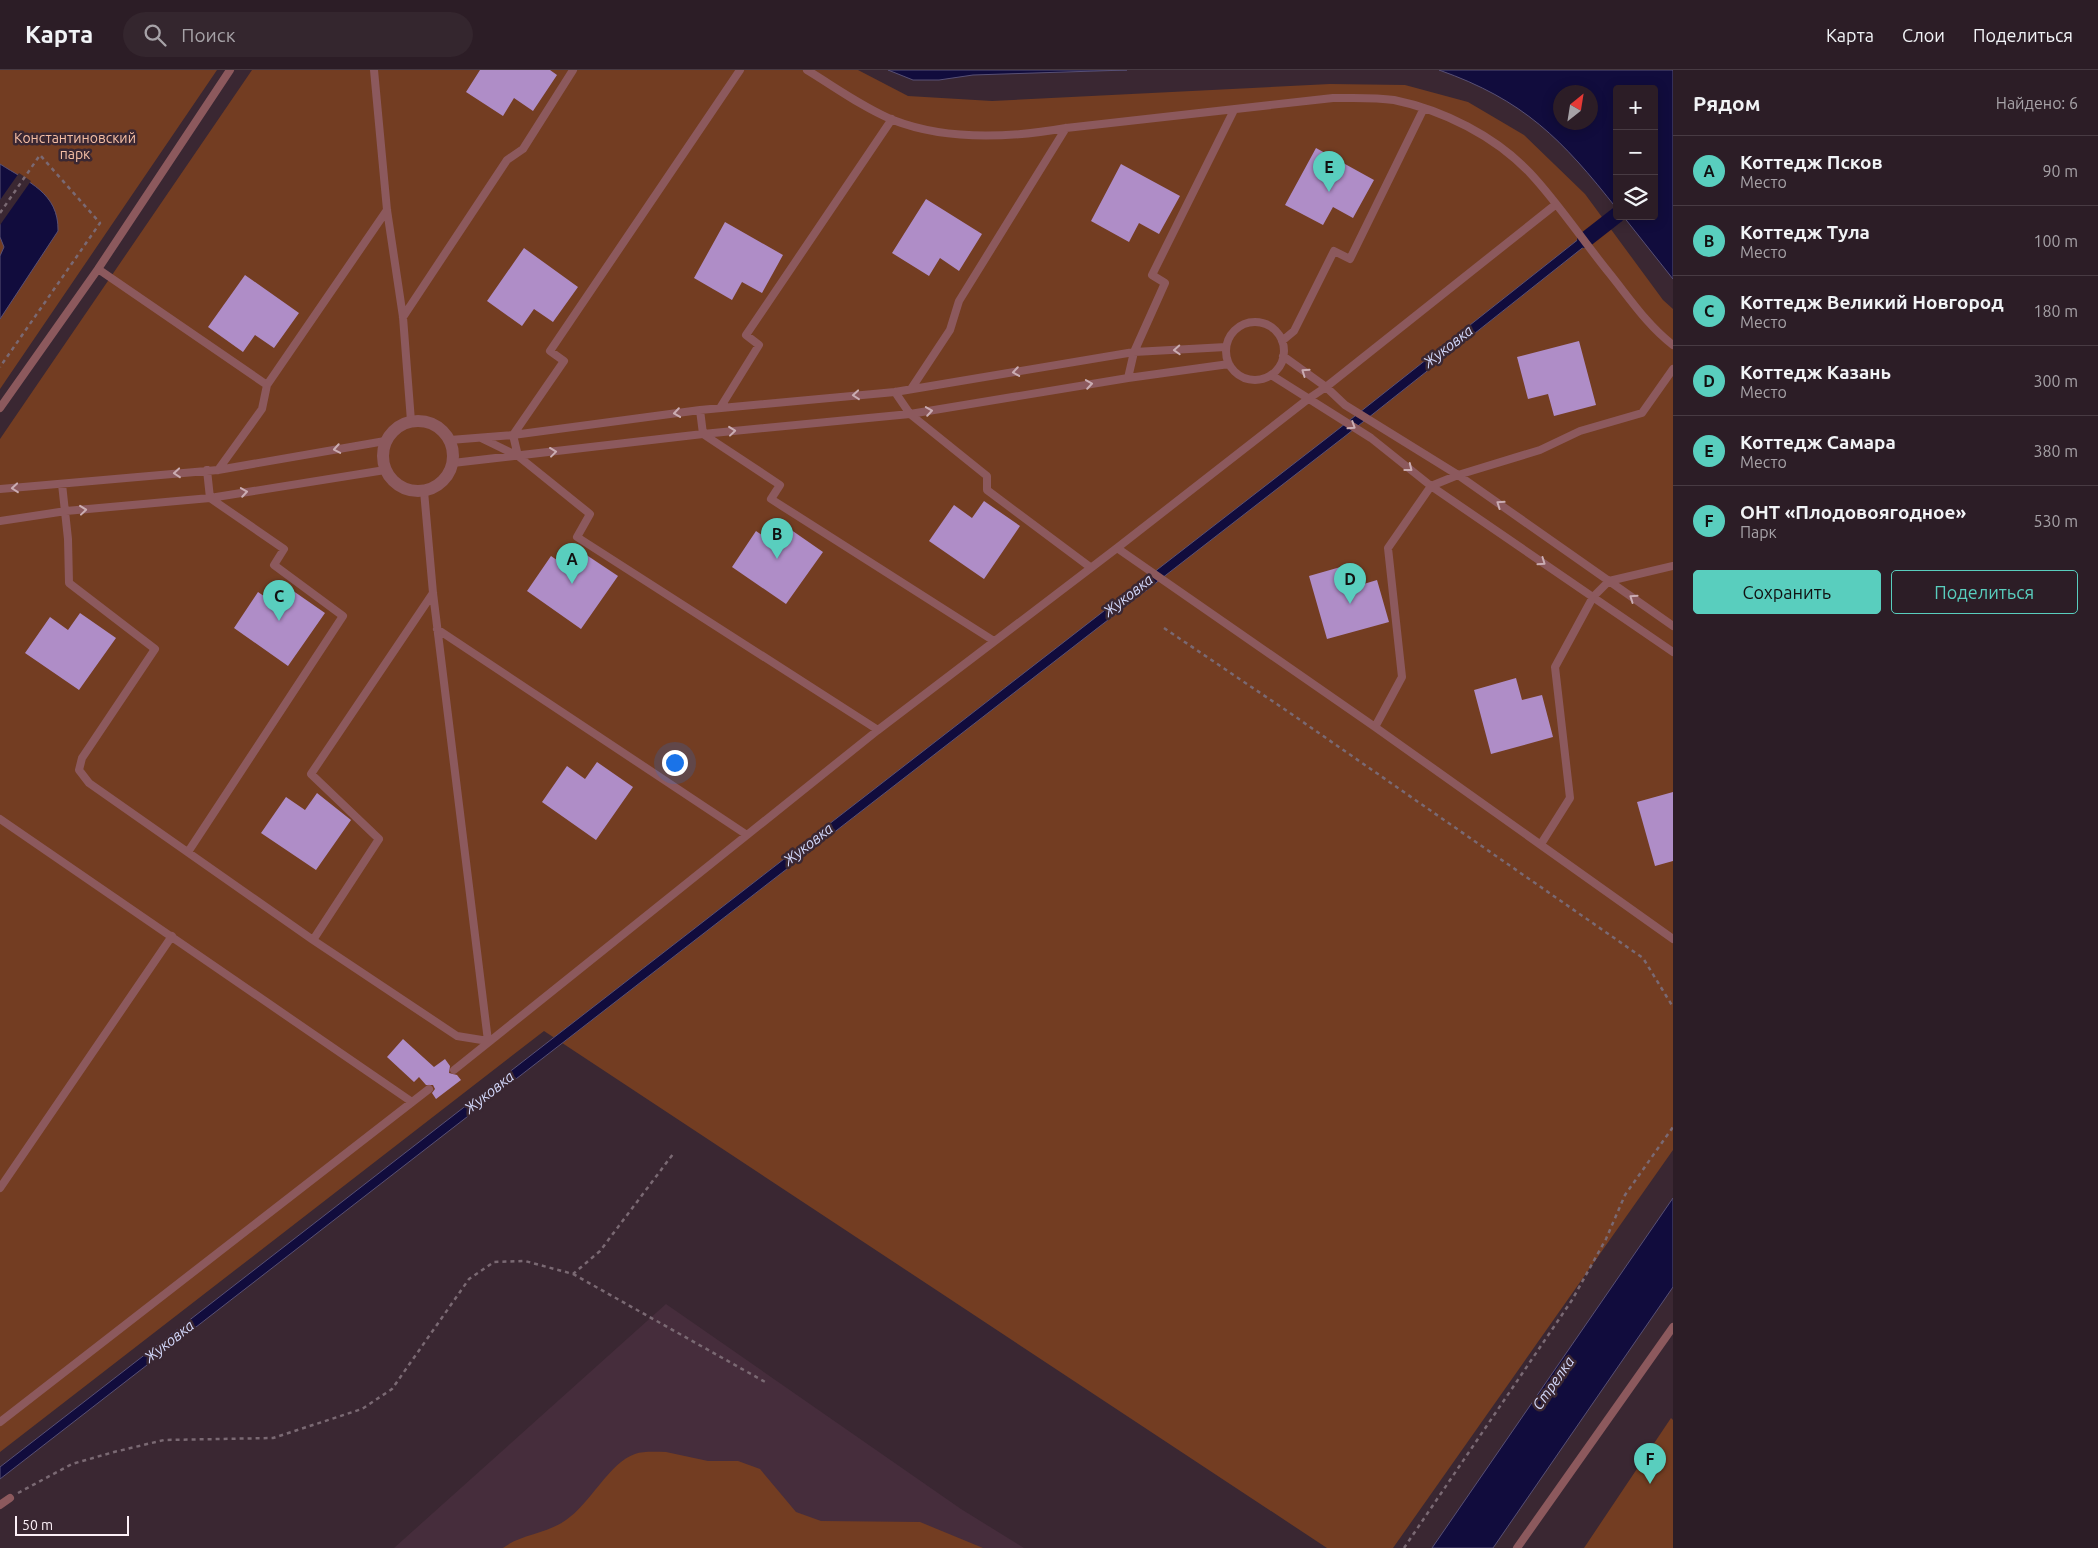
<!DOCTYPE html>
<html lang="ru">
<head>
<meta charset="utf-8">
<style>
  body { margin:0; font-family:Ubuntu,sans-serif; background:#34262e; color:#f1f3f6 }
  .controls { position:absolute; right:15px; top:15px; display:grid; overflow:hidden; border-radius:5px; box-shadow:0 2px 12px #0003 }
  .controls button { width:45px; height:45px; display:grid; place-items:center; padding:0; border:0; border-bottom:1px solid #483b43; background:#2c1d26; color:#f1f3f6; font:25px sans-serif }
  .compass { position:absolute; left:1553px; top:15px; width:45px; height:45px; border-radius:50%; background:#2c1d26; box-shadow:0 2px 12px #0003; rotate:30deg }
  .scale { position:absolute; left:15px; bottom:12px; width:114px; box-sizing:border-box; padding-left:5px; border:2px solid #fdf0f8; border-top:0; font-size:14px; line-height:18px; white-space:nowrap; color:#fdf0f8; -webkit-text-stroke:4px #3a2732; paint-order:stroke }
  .you { position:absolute; left:674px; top:692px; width:18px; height:18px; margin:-12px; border:4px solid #fff; border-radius:50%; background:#1a73e8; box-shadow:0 0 0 8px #1a73e833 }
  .badge { display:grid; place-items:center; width:32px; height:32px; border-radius:50%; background:#59cebe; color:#111; font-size:16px; font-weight:700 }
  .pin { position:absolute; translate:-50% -41px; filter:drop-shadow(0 1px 2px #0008) }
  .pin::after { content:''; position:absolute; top:26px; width:18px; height:15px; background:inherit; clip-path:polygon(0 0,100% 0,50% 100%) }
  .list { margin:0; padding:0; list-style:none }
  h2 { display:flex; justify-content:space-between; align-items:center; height:65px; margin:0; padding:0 20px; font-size:21px }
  h2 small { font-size:16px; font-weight:400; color:#a6a2a7 }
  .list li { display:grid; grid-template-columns:32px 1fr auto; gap:15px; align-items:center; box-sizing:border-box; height:70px; padding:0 20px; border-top:1px solid #483b43 }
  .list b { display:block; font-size:19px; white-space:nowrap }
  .list p { margin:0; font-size:16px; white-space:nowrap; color:#a6a2a7 }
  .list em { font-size:16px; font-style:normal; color:#a6a2a7 }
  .actions { display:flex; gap:10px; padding:15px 20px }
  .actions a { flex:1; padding:11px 0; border:1px solid #59cebe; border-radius:5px; text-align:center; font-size:18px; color:#59cebe }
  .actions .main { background:#59cebe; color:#111 }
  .icon { flex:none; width:28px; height:28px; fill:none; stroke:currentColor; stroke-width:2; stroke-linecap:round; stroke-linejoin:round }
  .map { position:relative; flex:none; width:1673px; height:1478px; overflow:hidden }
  header { display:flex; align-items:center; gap:30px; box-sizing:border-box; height:70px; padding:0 25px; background:#2c1d26; border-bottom:1px solid #483b43 }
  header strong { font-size:24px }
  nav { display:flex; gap:28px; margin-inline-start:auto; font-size:18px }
  .search { width:350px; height:45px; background:#34262e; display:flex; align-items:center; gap:12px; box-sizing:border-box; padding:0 18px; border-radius:28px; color:#a6a2a7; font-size:19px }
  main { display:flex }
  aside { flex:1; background:#2c1d26 }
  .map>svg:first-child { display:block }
  .built { fill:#462d3c }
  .green { fill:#733d22 }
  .water { fill:#110c3d; stroke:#585075; fill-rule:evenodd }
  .pier { fill:#3a2732 }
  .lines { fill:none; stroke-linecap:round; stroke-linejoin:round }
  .canal { stroke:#110c3d; stroke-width:16 }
  .building { fill:#af8dc7 }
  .path { stroke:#7a6973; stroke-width:2.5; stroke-dasharray:4 4; stroke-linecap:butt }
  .lane { stroke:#8c595d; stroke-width:8 }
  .street { stroke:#8c595d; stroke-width:12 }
  .oneway { stroke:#caacb2 }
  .labels { text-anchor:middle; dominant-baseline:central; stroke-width:5; stroke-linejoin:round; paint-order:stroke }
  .park-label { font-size:14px; fill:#f6bfa5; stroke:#3a2732 }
  .water-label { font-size:15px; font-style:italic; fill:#d3d8fb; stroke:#3a2732 }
</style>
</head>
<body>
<header>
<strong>Карта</strong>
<div class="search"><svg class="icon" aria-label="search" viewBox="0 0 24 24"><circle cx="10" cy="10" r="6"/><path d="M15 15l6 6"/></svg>Поиск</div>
<nav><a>Карта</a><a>Слои</a><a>Поделиться</a></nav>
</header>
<main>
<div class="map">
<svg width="1673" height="1478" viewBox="0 0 1673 1478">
  <rect width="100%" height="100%" fill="#3a2732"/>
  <path class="built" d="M666,1234l295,205 63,39h-630z"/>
  <path class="green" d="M0,0h217l-217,319z
    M252,0h606l50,26 84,5 338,-17 75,1 63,17 56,33 61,59 78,106 10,9v841l-280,398h-66l-783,-517 -544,421v-1013z
    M1671,1348l2,2v128h-89z
    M666,1382l42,9h30l22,8 36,43 25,9 99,1 63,26h-480c18,-14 44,-14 63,-28 23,-15 44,-58 69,-66 8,-3 21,-2 31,-2z"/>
  <path class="water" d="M888,0h239l-154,5 -34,5h-26z
    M1439,0h234v209l-50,-63h31v-127h-37v120c-55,-70 -93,-109 -178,-139zM1560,22h30v30h-30z
    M0,94c28,18 59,29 58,67l-58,88v-63l4,-9 -4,-10z
    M1599,153l6,7 -261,207 -1344,1042v-12l1336,-1036z
    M1673,1128v89l-180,261h-61z"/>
  <path class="pier" d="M19,103l12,8 -31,44v-25z"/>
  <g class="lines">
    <path class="canal" d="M1585,170l32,-25"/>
  </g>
  <path class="building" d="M480,0h70l7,5 -24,36 -19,-13 -11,18 -37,-24z
    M1316,78l58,32 -21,38 -20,-11 -10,18 -38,-20z
    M1121,94l59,32 -21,38 -20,-11 -10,19 -38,-21z
    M926,129l56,35 -23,37 -19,-13 -11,18 -37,-23z
    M725,152l58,33 -21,38 -20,-11 -10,18 -38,-22z
    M524,178l54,39 -25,35 -19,-13 -12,17 -35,-25z
    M245,205l54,38 -25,35 -19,-13 -12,17 -35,-25z
    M1579,271l17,64 -42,11 -6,-22 -20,5 -11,-42z
    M984,431l36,25 -36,53 -55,-38 25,-36 18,13z
    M787,457l36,25 -37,52 -54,-37 24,-36 19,13z
    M582,482l36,24 -37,53 -54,-38 24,-35 19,13z
    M1351,494l6,22 20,-6 12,42 -62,17 -18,-63z
    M289,518l36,25 -37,53 -54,-38 24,-36 19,13z
    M80,543l36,25 -37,52 -54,-37 25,-36 18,13z
    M1516,608l6,22 20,-5 11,42 -62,17 -17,-64z
    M597,692l36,25 -37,53 -54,-38 25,-36 18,13z
    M1673,722v69l-18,5 -18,-64z
    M317,723l34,27 -35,50 -55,-37 25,-36 19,13z
    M403,969l31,28 11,-8 5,7 -1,7 8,2 4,5 -25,19 -4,-6 3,-4 -2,-4h-7l-7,-8 -5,5 -27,-25z"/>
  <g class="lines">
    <path class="path" d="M0,143l40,-58 60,68 -100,144
      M1164,558l126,85 353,245 30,49
      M573,1204l194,109
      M18,1423l54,-29 42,-12 50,-12 109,-2 89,-29 30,-20 77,-110 25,-17 31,-1 48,13 27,-23 73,-97
      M1404,1478l168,-248 34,-61 19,-44 48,-68"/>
    <path class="lane" d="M374,0l13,140 16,107 8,104
      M807,0c28,17 55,37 86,50 54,21 116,18 173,8l267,-30c21,0 41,-1 61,2 49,10 101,36 136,73 29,31 53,68 80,101 20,25 38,52 63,71
      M98,199l169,116 120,-175
      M403,247l104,-157 16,-11 50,-79
      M1226 281a29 29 0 1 1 58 0a29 29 0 1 1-58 0Z
      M1282,271l12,-10 40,-80 16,8 74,-151
      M1283,286l43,31 19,18 113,70 215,151
      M1271,305l100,63 60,48 242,166
      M1128,308l6,-26 31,-69 -13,-8 82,-165
      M911,319l39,-59 9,-29 107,-173
      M895,322l15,22 77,62v14l103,77
      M0,338l98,-139 132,-199
      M720,338l39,-63 -13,-10 146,-216
      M700,340l3,24 77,51 -9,14 223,142
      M481,368l37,18 72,58 -13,23 301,193
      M450,370l63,-5 187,-25 195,-18 239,-40 92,-5
      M518,386l-5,-21 51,-74 -14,-10 190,-281
      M453,393l250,-29 207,-20 218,-36 101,-14
      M218,400l44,-61 5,-24
      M62,414l6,55 1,44 86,66 -73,109 -3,12 10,13 224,157 144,96 31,5
      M0,419l218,-19 167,-29
      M424,421l9,102 55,448
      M0,451l66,-10 144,-13 175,-28
      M1117,478l258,179 298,212
      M437,559l310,206
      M1375,657l27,-50 -14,-129 43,-62 27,-11 82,-25 40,-19 62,-18 31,-44
      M0,749l412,283
      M1541,774l29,-46 -15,-131 38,-70 16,-16 64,-15
      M188,782l155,-236 -69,-51 10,-16 -74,-51 -3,-28
      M313,870l66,-101 -68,-65 122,-181
      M454,1000l424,-340 239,-182 191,-149 18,-12 229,-182
      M0,1118l172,-252
      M0,1352l429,-333
      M0,1435l10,-7
      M1517,1478l156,-221"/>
    <path class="street" d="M383 386a35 35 0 1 1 70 0a35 35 0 1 1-70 0Z"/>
  </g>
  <defs><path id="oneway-chevron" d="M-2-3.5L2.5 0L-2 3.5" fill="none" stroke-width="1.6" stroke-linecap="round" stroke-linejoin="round" transform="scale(1.25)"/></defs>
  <g class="oneway">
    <use href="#oneway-chevron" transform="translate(1177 280) rotate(177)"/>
    <use href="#oneway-chevron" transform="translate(1016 302) rotate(171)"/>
    <use href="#oneway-chevron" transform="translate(1305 302) rotate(-145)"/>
    <use href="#oneway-chevron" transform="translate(1089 314) rotate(-9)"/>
    <use href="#oneway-chevron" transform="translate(856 325) rotate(175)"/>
    <use href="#oneway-chevron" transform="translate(929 341) rotate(-9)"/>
    <use href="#oneway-chevron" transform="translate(677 343) rotate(172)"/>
    <use href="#oneway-chevron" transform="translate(1352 356) rotate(33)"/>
    <use href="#oneway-chevron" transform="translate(732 361) rotate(-6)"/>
    <use href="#oneway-chevron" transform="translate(337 379) rotate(170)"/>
    <use href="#oneway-chevron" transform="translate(553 382) rotate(-7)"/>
    <use href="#oneway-chevron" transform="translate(1409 398) rotate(38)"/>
    <use href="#oneway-chevron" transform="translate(177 403) rotate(175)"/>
    <use href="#oneway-chevron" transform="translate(15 418) rotate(175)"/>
    <use href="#oneway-chevron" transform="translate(244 422) rotate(-9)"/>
    <use href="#oneway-chevron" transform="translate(1500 434) rotate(-145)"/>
    <use href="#oneway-chevron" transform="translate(83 440) rotate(-6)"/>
    <use href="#oneway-chevron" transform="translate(1542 492) rotate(35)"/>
    <use href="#oneway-chevron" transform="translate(1633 528) rotate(-145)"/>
  </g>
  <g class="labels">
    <g class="park-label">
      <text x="75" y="68">Константиновский<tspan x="75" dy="16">парк</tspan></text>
    </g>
    <g class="water-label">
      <text transform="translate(1448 276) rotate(-38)">Жуковка</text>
      <text transform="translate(1128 525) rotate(-38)">Жуковка</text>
      <text transform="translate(808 774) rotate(-38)">Жуковка</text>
      <text transform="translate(489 1022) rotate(-38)">Жуковка</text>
      <text transform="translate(169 1271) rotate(-38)">Жуковка</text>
      <text transform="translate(1553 1313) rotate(-55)">Стрелка</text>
    </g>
  </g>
</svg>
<div class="controls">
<button>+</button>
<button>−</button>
<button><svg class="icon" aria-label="layers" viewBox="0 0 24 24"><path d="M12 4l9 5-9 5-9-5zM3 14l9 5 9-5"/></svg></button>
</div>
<svg class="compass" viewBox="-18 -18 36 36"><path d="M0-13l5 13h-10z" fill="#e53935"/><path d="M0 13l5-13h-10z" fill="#a6a2a7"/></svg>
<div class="scale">50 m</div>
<div class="you"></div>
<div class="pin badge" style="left:572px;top:514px">A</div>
<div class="pin badge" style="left:777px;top:489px">B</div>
<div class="pin badge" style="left:279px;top:551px">C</div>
<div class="pin badge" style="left:1350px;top:534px">D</div>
<div class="pin badge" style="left:1329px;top:122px">E</div>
<div class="pin badge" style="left:1650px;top:1414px">F</div>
</div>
<aside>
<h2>Рядом<small>Найдено: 6</small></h2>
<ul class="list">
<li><span class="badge">A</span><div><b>Коттедж Псков</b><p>Место</p></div><em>90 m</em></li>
<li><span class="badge">B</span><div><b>Коттедж Тула</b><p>Место</p></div><em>100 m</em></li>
<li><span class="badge">C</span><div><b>Коттедж Великий Новгород</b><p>Место</p></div><em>180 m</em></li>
<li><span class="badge">D</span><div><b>Коттедж Казань</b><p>Место</p></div><em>300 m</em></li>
<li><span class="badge">E</span><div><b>Коттедж Самара</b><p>Место</p></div><em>380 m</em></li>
<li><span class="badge">F</span><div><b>ОНТ «Плодовоягодное»</b><p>Парк</p></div><em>530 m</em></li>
</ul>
<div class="actions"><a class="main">Сохранить</a><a>Поделиться</a></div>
</aside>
</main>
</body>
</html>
